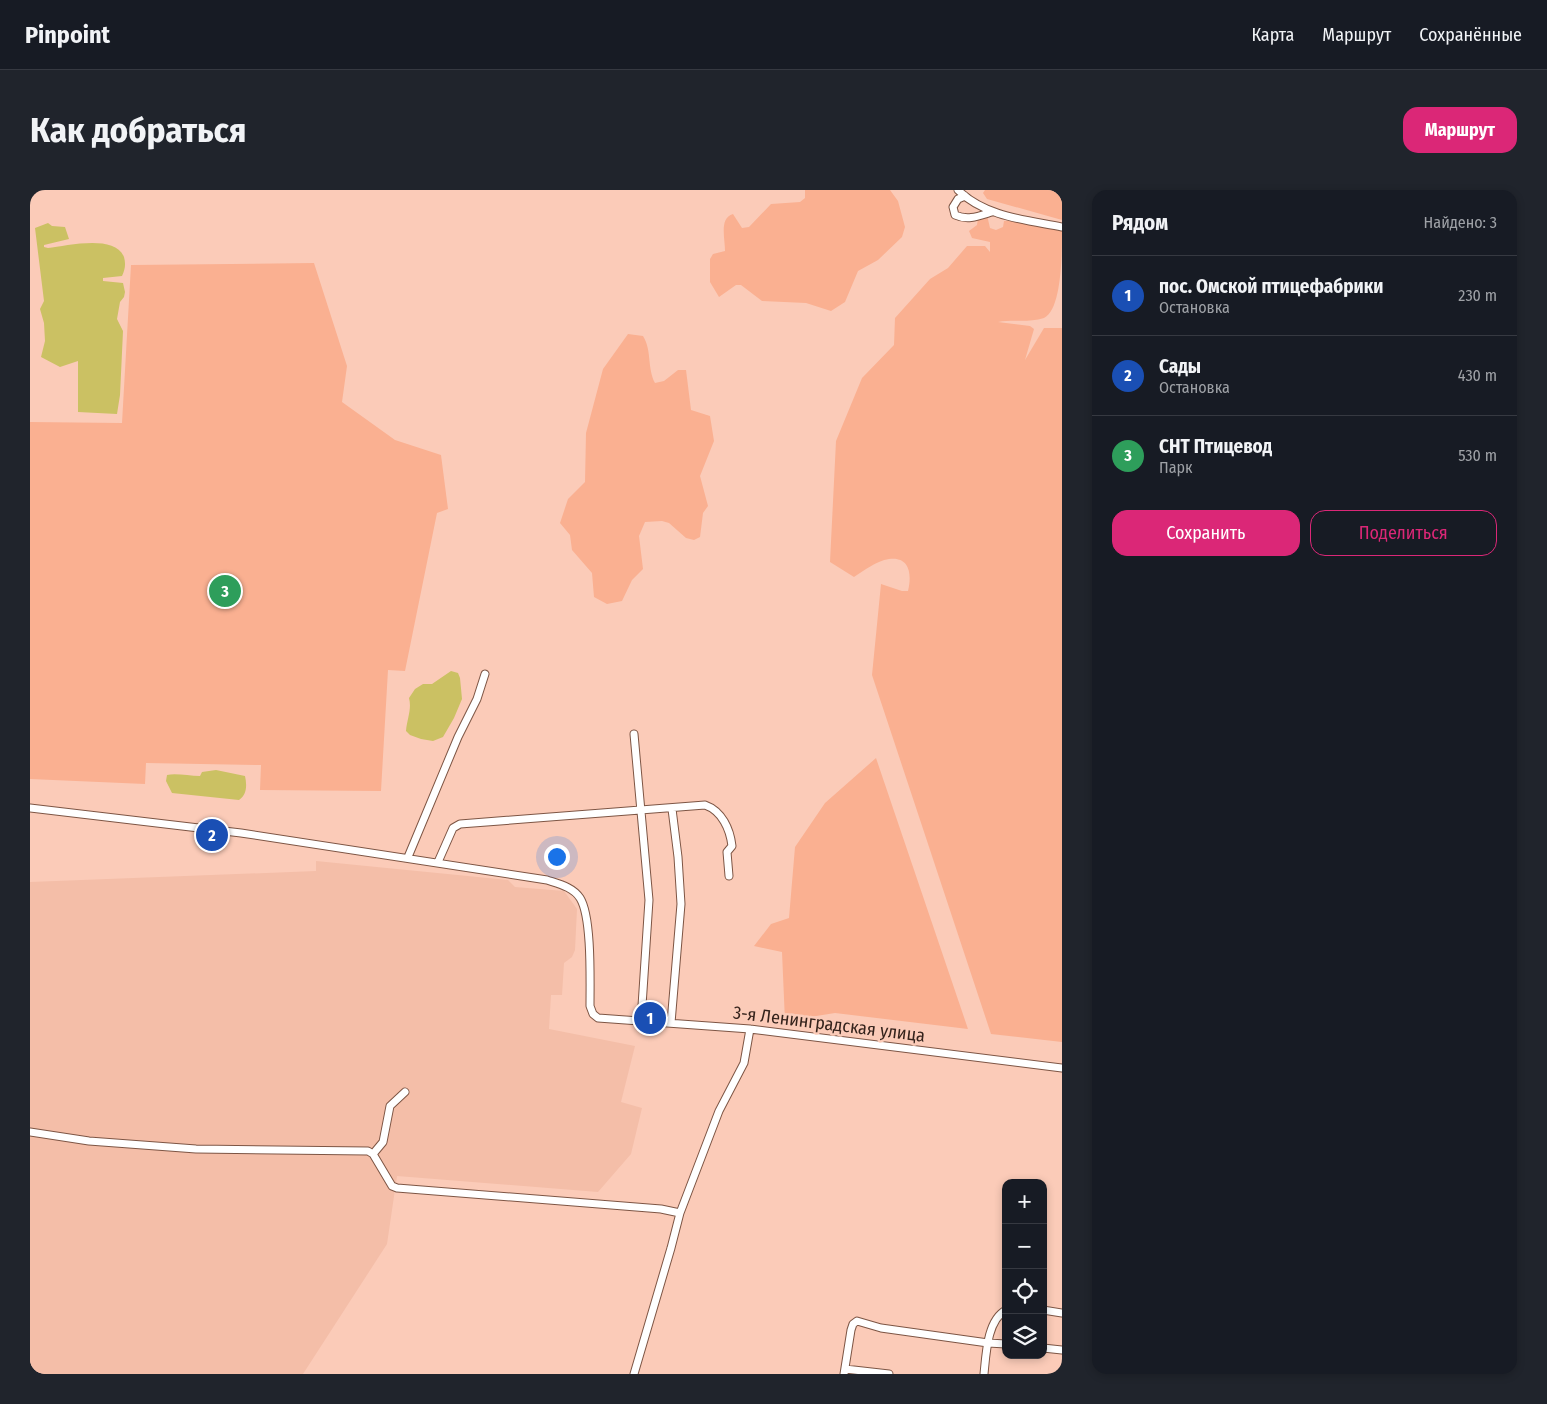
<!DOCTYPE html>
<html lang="ru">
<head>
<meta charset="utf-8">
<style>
  body { margin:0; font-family:"Fira Sans Condensed",sans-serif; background:#20242c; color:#f1f3f6 }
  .controls { position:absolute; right:15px; bottom:15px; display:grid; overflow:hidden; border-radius:10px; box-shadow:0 2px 8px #0003 }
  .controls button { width:45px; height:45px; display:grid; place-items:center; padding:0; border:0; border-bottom:1px solid #363941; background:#171b24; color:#f1f3f6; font:25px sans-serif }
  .you { position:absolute; left:526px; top:666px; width:18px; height:18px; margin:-12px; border:4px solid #fff; border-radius:50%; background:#1a73e8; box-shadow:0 0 0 8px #1a73e833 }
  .badge { display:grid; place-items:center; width:32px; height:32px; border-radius:50%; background:#db2777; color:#fff; font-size:16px; font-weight:700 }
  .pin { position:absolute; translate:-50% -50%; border:2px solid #fff; box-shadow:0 1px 5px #0006 }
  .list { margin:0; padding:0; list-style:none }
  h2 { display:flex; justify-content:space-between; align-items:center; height:65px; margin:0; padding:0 20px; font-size:21px }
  h2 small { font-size:16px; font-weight:400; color:#9ea1a6 }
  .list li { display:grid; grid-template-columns:32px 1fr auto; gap:15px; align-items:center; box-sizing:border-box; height:80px; padding:0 20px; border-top:1px solid #363941 }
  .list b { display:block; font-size:19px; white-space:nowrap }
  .list p { margin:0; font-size:16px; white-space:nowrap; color:#9ea1a6 }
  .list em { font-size:16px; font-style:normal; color:#9ea1a6 }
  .actions { display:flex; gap:10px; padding:15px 20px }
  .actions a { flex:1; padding:11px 0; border:1px solid #db2777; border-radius:15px; text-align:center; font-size:18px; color:#db2777 }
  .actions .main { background:#db2777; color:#fff }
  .icon { flex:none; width:28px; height:28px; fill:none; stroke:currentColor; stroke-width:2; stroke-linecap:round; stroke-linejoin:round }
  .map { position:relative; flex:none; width:1032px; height:1184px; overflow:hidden; border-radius:15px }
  header { display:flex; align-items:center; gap:30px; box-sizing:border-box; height:70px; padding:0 25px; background:#171b24; border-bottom:1px solid #363941 }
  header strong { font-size:24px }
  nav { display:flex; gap:28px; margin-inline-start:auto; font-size:18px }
  .intro { display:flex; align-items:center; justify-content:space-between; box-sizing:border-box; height:120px; padding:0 30px }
  h1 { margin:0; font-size:35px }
  .button { padding:12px 22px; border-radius:15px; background:#db2777; color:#fff; font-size:18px; font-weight:700 }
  main { display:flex; gap:30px; padding:0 30px }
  aside { flex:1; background:#171b24; border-radius:15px; box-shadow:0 2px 8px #0003 }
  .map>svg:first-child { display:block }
  .built { fill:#f4bea8 }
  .green { fill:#fab091 }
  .water { fill:#cbc163 }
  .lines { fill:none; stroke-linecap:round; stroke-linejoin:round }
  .minor-casing { stroke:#7d5544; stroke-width:9 }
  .minor { stroke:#fff; stroke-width:7 }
  .labels { text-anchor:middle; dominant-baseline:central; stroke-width:5; stroke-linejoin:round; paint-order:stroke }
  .street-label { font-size:18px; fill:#35231c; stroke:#fbcbb8 }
</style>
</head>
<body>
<header>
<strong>Pinpoint</strong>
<nav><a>Карта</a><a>Маршрут</a><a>Сохранённые</a></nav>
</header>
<div class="intro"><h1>Как добраться</h1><a class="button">Маршрут</a></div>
<main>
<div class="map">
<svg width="1032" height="1184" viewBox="0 0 1032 1184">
  <rect width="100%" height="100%" fill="#fbcbb8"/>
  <path class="built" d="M286,671l192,19 7,7 49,4 13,18 -2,41 -3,7 -8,6 -2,32h-11l-2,34 86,17 -14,56 21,6 -11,46 -33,38 -201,-16 -10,68 -84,130h-273v-492l286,-11z"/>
  <path class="green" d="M775,0h85l8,11 7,26 -3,10 -24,23 -20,11 -13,31 -14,9 -25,-8 -44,-2 -21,-16h-5l-17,12 -9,-15v-23l3,-5 12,-3c0,-13 -6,-33 8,-37l9,14 7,-1 22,-23 29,-2 5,-4z
    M955,0h77v30l-75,-21 -4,-6z
    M957,25l3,13 6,2 7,-3 1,-6h8l50,10c0,21 0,79 -18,87 -15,5 -31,1 -46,4l32,4 4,3 -9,31 19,-32h18v714l-71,-8 -119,-359 9,-91 21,7h6c4,-16 2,-35 -19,-32 -13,2 -24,11 -35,18l-24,-15 6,-121 26,-63 32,-33 1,-27 35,-39 18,-11 19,-22h18l5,6v-10l-18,-4 -3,-7 8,-6 1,-7z
    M284,73l33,103 -5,36 53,38 46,15 7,54 -11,4 -32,158 -17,-1 -7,121 -121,-1 1,-25 -115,-2 -1,21 -115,-5v-357l92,1 9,-158z
    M598,144l15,2c9,14 4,32 12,47l9,-2 14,-11h8l5,40 19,6 4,25 -14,35 8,30 -5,7 -3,24 -6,3 -8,-2 -17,-15 -7,-2 -17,1 -6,14 4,33 -11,11 -10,21 -15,3 -13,-7 -2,-24 -20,-23 -2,-15 -10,-12 8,-24 17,-17 1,-49 17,-64z
    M846,568l92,271 -133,-16 -50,8 -3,-69 -28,-6 17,-22 18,-6 6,-71 30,-44z"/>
  <path class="water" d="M18,33l4,3 13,1 4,12 -25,6v2l4,1c19,-2 67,-14 76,9 2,7 1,13 -2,19l-19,2v3l20,2 2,9 -1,5 -4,5 -3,17 6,12 -3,64 -3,19 -39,-2v-51l-18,6 -19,-10 4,-16 -1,-18 -4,-14 4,-8 -9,-73z
    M421,481l7,2 2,5 2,21 -8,19 -11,19 -10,4 -12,-2 -11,-4 -4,-4c1,-12 6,-22 3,-33l6,-9 8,-5h9z
    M186,580l29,6c2,9 2,19 -6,24l-67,-7 -6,-12 1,-6c9,-2 22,1 33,1l2,-4z"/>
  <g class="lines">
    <g class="minor-casing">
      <path id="minor" d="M928,0c27,27 69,30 104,37
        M935,6l-7,3 -5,8 2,8c13,6 24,1 37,-3
        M604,544l15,166 -8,121
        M0,618l211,25 306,47c12,4 26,7 33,18 12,19 10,83 10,108l3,8 5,4 152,11 312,39
        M378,667l50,-120 19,-38 8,-25
        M408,672l15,-34 7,-4 245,-19c17,6 25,24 27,41l-5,6 2,24
        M641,833l10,-119 -3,-47 -6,-48
        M0,942l59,9 107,8 172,2 5,3 19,32 5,2 264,21 19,4
        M343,964l10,-12 7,-36 15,-14
        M1013,1120l19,3
        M1013,1158l19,2
        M815,1179l44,5
        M604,1184l37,-126 9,-35 39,-102 25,-48 6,-34
        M814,1184l7,-44 2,-6 4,-3 24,7 107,15 18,1
        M954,1184c2,-19 3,-54 22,-64"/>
    </g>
    <use href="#minor" class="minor"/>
  </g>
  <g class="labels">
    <g class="street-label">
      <text transform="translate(799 834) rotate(7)">3-я Ленинградская улица</text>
    </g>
  </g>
</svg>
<div class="controls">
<button>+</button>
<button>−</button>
<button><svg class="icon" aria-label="locate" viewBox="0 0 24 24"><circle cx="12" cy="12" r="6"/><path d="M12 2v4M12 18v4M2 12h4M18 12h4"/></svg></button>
<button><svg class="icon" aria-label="layers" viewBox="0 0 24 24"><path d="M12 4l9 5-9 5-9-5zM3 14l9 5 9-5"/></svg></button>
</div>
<div class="you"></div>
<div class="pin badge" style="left:620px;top:828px;background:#1a4fb4">1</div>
<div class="pin badge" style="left:182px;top:645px;background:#1a4fb4">2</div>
<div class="pin badge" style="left:195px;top:401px;background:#2e9e5b">3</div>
</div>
<aside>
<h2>Рядом<small>Найдено: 3</small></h2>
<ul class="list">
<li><span class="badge" style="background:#1a4fb4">1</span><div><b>пос. Омской птицефабрики</b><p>Остановка</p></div><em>230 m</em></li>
<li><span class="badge" style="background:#1a4fb4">2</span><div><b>Сады</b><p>Остановка</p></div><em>430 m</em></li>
<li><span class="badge" style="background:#2e9e5b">3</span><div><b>СНТ Птицевод</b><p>Парк</p></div><em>530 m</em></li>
</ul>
<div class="actions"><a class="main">Сохранить</a><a>Поделиться</a></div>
</aside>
</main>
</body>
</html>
